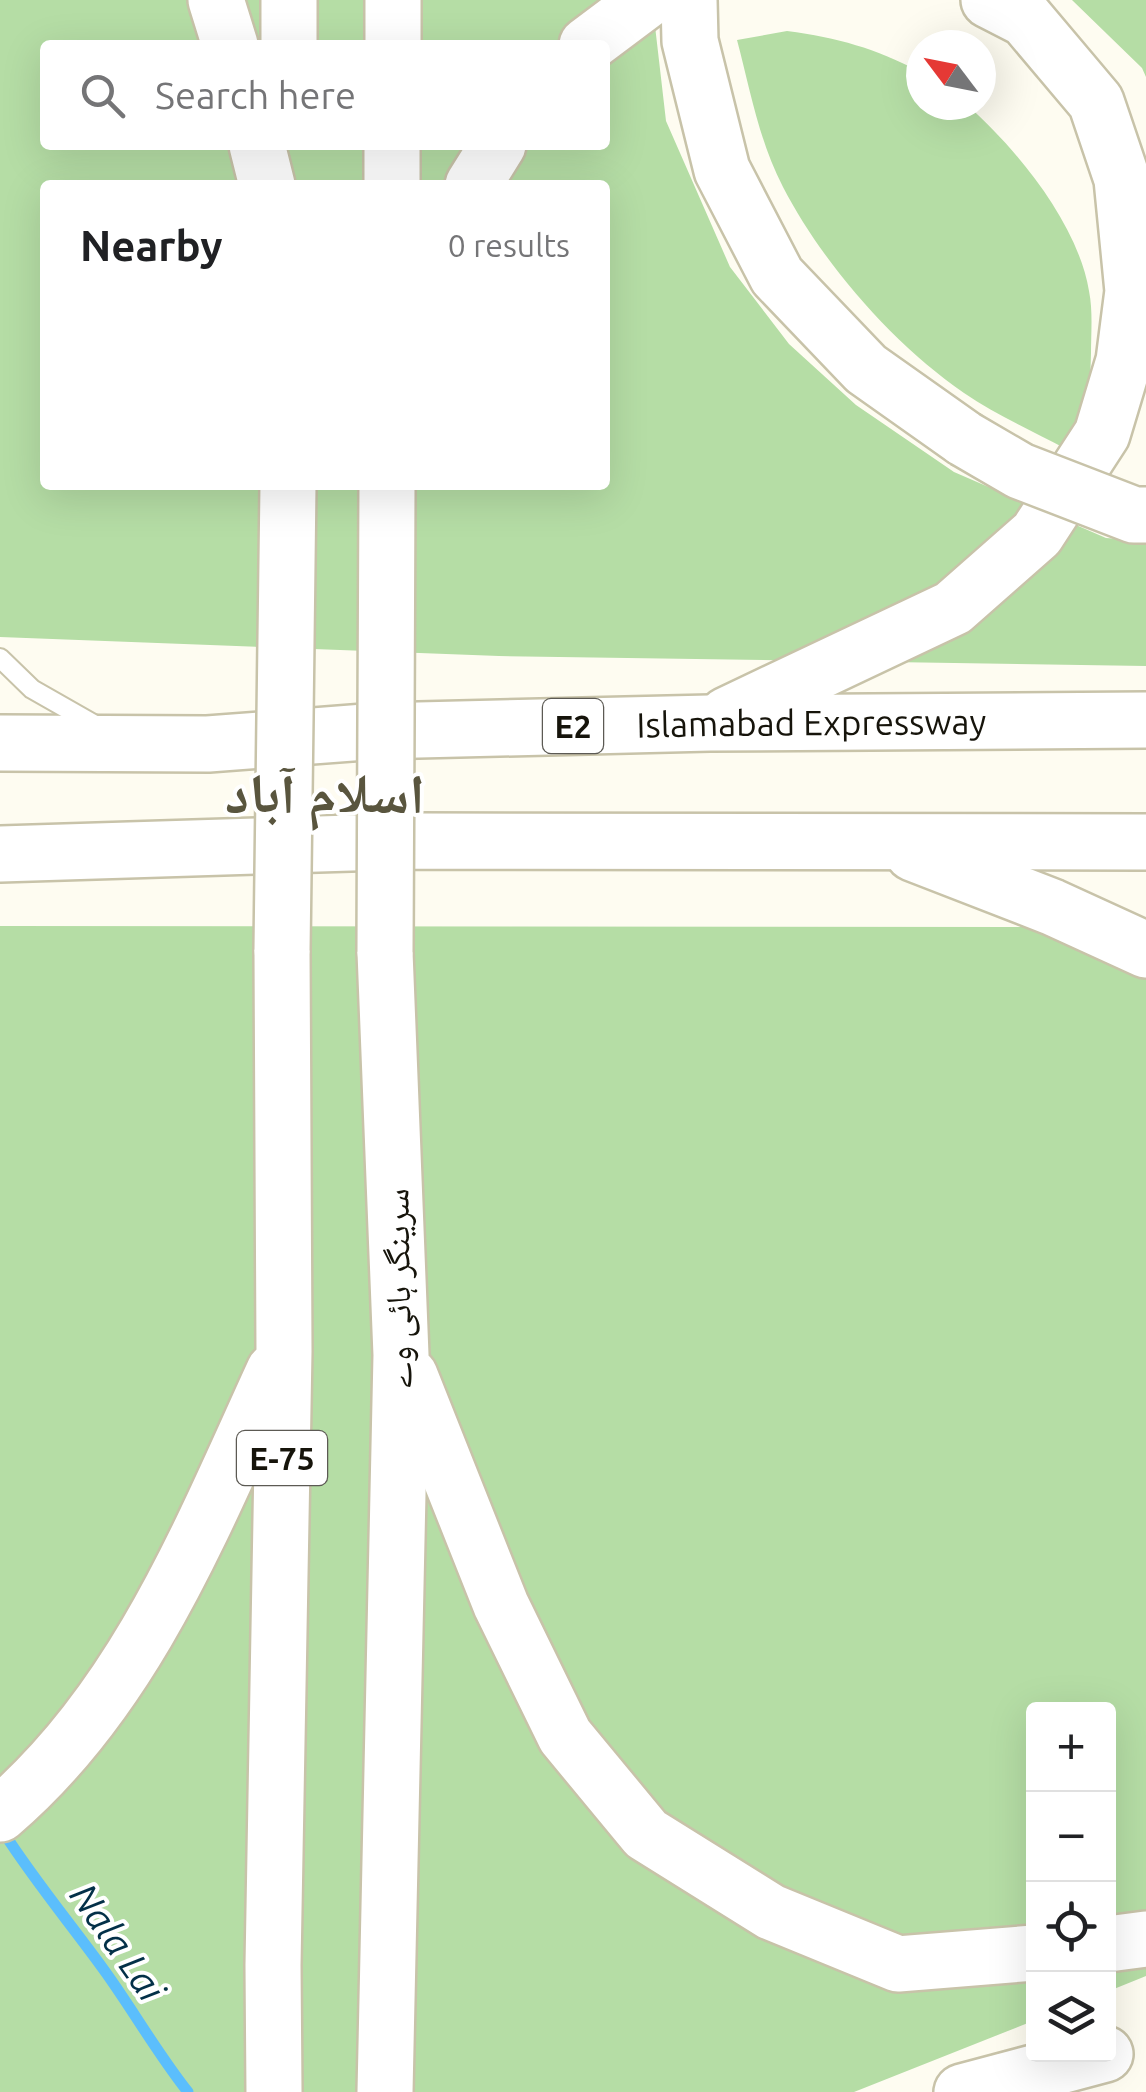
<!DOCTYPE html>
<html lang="en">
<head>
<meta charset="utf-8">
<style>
  body { margin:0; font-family:Ubuntu,"Noto Naskh Arabic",sans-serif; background:#f6f6f6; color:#202124 }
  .controls { position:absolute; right:30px; bottom:30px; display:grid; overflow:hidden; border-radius:10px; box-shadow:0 10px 40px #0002 }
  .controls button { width:90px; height:90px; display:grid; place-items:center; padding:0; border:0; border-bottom:2px solid #e0e0e0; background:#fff; color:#202124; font:50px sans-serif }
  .compass { position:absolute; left:906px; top:30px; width:90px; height:90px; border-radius:50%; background:#fff; box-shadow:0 10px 40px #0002; rotate:302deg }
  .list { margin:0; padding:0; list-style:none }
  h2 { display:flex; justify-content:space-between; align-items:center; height:130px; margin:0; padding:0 40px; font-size:42px }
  h2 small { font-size:32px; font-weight:400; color:#757577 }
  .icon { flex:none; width:55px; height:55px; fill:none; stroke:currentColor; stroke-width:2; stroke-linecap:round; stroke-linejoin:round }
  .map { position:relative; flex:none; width:1146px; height:2092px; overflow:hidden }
  .search { position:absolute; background:#fff; box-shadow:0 10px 40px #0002; left:40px; top:40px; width:570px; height:110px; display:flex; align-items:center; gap:25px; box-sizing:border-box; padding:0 35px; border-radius:10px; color:#757577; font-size:38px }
  .panel { position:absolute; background:#fff; box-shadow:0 10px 40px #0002; left:40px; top:180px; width:570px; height:310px; border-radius:10px }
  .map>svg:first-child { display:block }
  .green { fill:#b5dda5; fill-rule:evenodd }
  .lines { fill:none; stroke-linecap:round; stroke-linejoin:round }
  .stream { stroke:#5bbefc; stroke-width:11 }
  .service-casing { stroke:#c8c3a9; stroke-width:22 }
  .trunk-casing { stroke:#c8c3a9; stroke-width:60 }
  .service { stroke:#fff; stroke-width:18 }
  .trunk { stroke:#fff; stroke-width:55 }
  .trunk-bridge-casing { stroke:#c8c3a9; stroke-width:60; stroke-linecap:butt }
  .trunk-bridge { stroke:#fff; stroke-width:55 }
  .labels { text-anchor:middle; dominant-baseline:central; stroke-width:8; stroke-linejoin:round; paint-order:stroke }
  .shield { fill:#fff; stroke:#5c5a54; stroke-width:2.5 }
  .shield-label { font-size:32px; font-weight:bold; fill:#16140b }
  .street-label { font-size:35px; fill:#16140b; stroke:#fff }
  .water-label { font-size:38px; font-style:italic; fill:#033048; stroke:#fff }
  .town-label { font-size:55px; font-weight:bold; fill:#59553e; stroke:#fff }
</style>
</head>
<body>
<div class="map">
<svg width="1146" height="2092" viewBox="0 0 1146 2092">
  <rect width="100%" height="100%" fill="#fefcf1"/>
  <path class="green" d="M0,0h652l14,121 64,146 59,77 67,61 98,67 152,66 40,3v125l-647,-10 -499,-19zM45,45h560v100h-560zM45,185h560v300h-560z
    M1072,0h74v77l-4,-9z
    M787,31c52,7 87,17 134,41v33h46c50,44 111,119 122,186 4,20 2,42 2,62 -1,42 -3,60 -25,96 -33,-18 -70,-34 -102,-56 -71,-49 -141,-129 -181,-206 -24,-46 -33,-98 -46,-147z
    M0,926l1146,1v1049l-37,15 -1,-281h-74l-1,311 -179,71h-854z"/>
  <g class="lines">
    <path class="stream" d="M2,1830c31,49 68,93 102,140 29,40 53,83 84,122"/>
    <g class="service-casing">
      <path id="service" d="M0,658l32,31 65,37"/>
    </g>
    <g class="trunk-casing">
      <g id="trunk">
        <path d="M216,0l14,45"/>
        <path d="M289,0v45"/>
        <path d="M689,0l1,41 32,129 55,106 89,93 99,70"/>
        <path d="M393,45v-45"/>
        <path d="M587,45l60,-45"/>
        <path d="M257,145l10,40"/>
        <path d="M392,185v-40"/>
        <path d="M473,185l25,-40"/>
        <path d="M727,715l226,-107 84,-74 65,-100 22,-73 9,-70 -11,-112 -26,-77 -70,-83 -37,-19"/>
        <path id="s1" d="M0,743l208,1 170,-13 332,-8 436,-3"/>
        <path d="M913,853l139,54 94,43"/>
        <path d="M0,854l416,-13 730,1"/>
        <path d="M385,952l16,403 -16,737"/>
        <path d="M410,1376l91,229 64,131 81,98 125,78 127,52 136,-11"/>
        <path d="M0,1814c135,-115 202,-286 274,-443"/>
        <path d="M1108,1944l38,-5"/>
        <path d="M274,2092l-1,-127 11,-614 -2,-401"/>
        <path d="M962,2092l143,-38"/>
      </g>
    </g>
    <use href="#service" class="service"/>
    <use href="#trunk" class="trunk"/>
    <g class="trunk-bridge-casing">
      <path id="trunk-bridge" d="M965,439l55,32 114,44h12
        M282,950l6,-465
        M385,952l2,-467"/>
    </g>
    <use href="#trunk-bridge" class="trunk-bridge"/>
  </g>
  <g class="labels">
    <g class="shield">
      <rect x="543" y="699" width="60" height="54" rx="8"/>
      <rect x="237" y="1431" width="90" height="54" rx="8"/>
    </g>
    <g class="shield-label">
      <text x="573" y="726">E2</text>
      <text x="282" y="1458">E-75</text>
    </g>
    <g class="street-label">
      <text stroke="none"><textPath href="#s1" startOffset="812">Islamabad Expressway</textPath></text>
      <text transform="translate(397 1289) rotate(-91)">سرینگر ہائی وے</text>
    </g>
    <g class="water-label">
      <text transform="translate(118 1942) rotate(55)">Nala Lai</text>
    </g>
    <g class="town-label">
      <text x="325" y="792">اسلام آباد</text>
    </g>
  </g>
</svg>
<div class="controls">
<button>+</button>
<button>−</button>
<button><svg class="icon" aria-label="locate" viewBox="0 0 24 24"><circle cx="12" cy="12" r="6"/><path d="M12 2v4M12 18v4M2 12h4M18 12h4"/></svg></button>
<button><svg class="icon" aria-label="layers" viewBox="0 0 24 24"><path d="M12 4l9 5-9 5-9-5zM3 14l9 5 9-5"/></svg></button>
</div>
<svg class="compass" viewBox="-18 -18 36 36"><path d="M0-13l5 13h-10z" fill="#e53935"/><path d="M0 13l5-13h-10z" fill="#757577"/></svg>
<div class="search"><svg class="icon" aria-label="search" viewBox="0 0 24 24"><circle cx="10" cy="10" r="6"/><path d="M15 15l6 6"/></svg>Search here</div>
<section class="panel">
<h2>Nearby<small>0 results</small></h2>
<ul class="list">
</ul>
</section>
</div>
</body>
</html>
